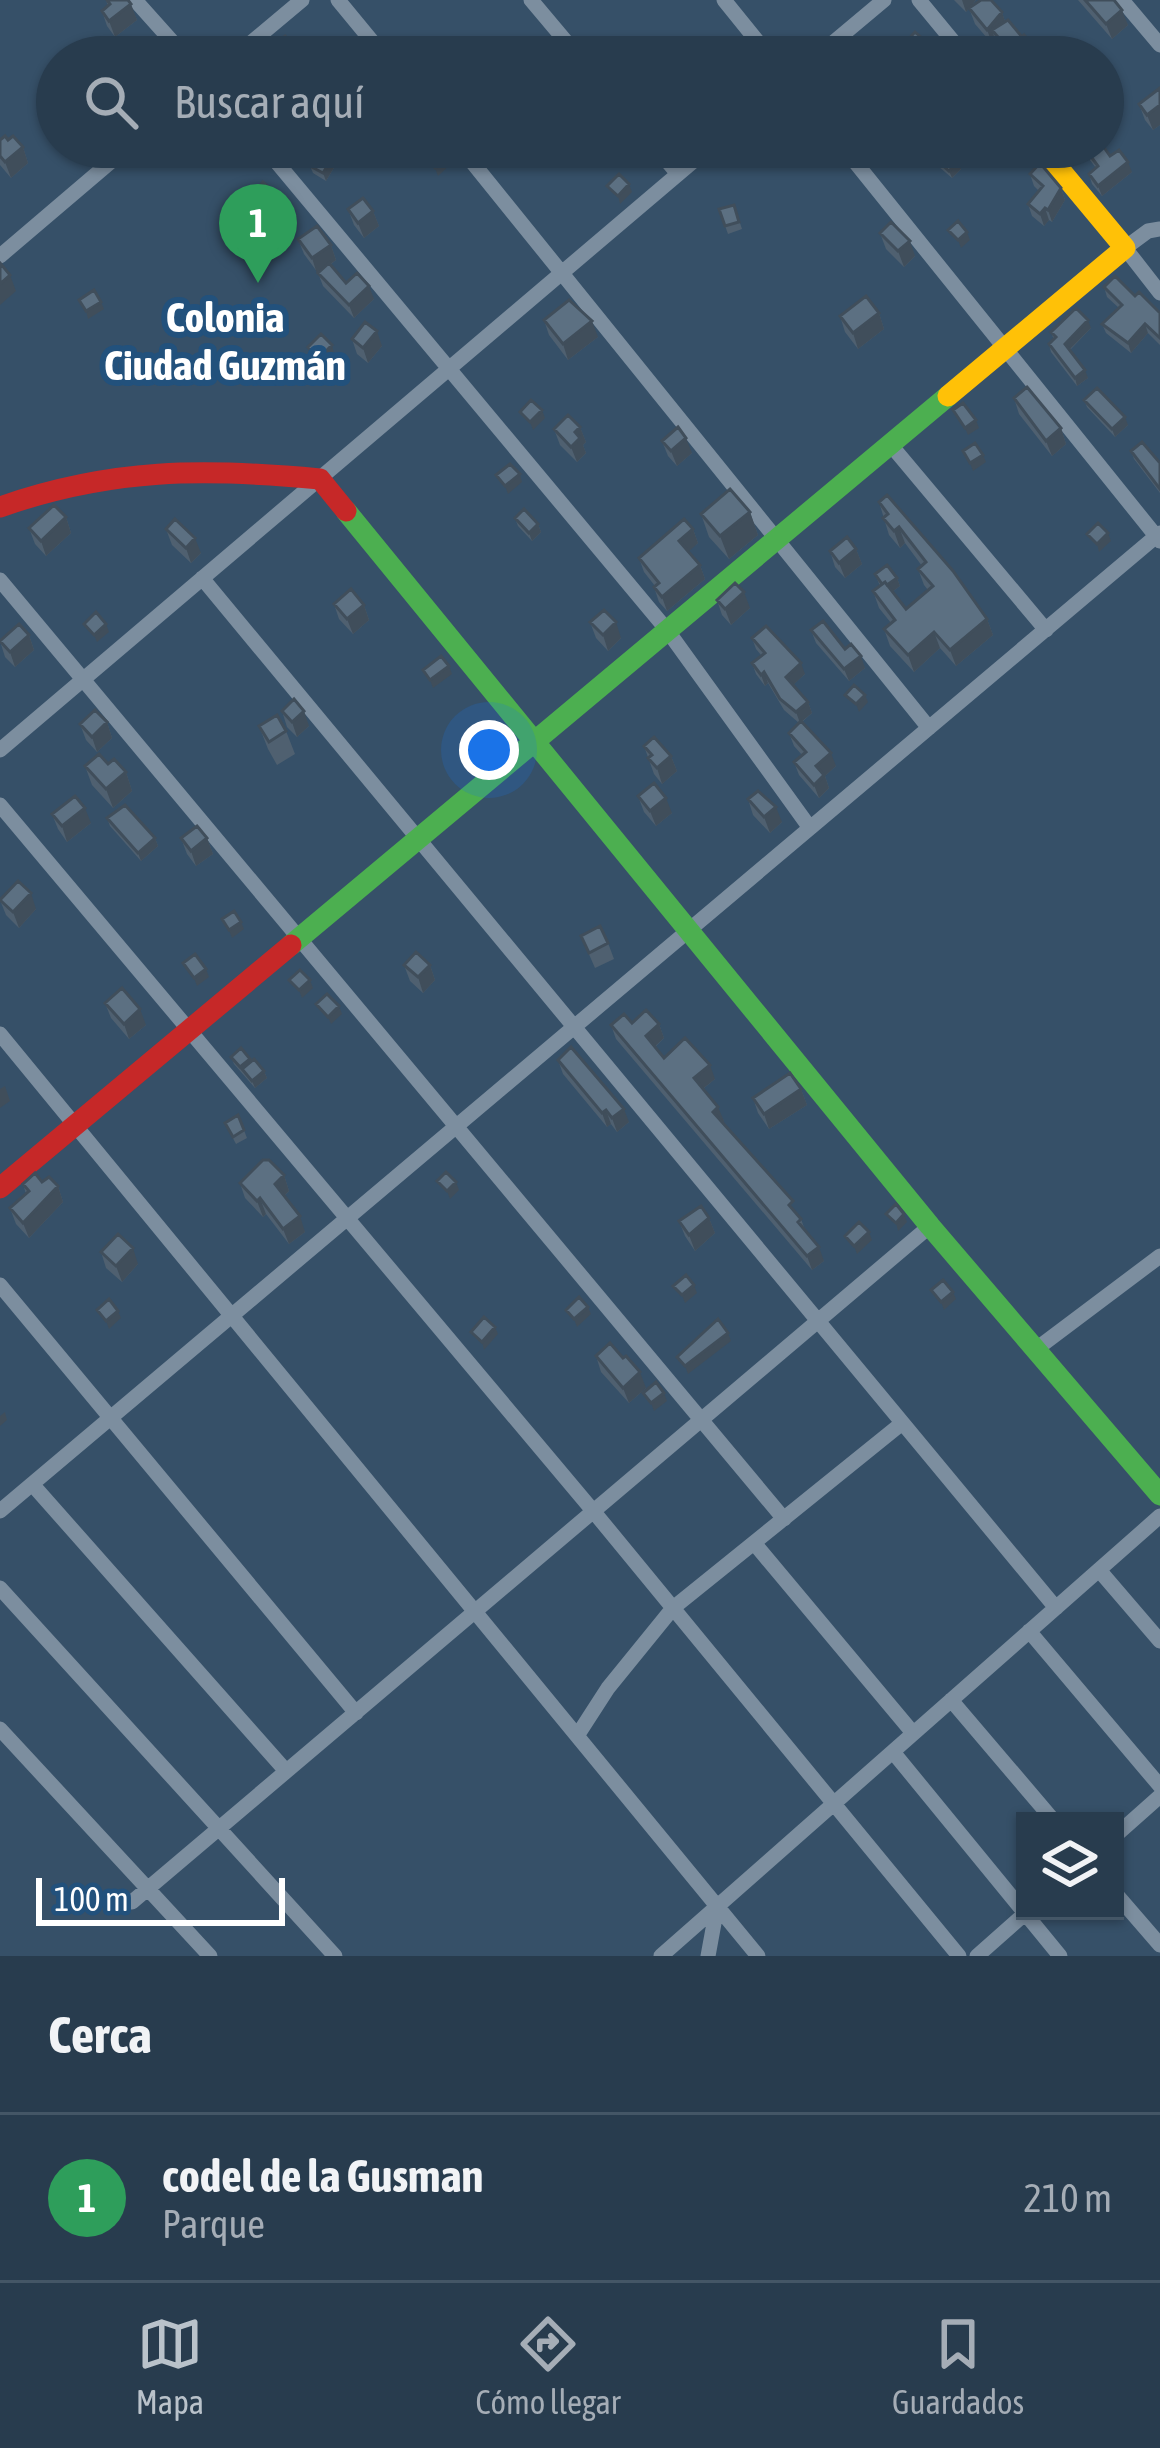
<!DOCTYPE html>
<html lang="es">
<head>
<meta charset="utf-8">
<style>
  body { margin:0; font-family:"Asap Condensed",sans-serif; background:#304355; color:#f1f3f6 }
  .controls { position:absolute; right:36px; bottom:36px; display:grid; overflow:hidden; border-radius:0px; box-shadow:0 3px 9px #0004 }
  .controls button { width:108px; height:108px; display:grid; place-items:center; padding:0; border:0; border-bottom:3px solid #445666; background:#283c4e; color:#f1f3f6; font:60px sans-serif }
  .scale { position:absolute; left:36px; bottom:30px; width:249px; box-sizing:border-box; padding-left:12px; border:6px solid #fff; border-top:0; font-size:33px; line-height:42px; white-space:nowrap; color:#fff; -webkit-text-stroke:9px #22517c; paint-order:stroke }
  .you { position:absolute; left:489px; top:750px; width:42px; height:42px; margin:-30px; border:9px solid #fff; border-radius:50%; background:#1a73e8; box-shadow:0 0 0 18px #1a73e833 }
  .badge { display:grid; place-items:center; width:78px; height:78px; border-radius:50%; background:#b9c2ca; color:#fff; font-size:39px; font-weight:700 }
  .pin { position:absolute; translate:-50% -99px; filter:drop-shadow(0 3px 6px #0008) }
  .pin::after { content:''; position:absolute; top:63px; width:42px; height:36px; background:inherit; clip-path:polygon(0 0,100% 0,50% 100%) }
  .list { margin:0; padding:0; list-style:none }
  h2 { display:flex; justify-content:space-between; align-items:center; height:156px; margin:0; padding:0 48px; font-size:51px }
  h2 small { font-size:39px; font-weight:400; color:#a5adb6 }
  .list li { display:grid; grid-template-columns:78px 1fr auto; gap:36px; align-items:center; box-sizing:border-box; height:168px; padding:0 48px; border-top:3px solid #445666 }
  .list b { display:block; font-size:45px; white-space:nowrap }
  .list p { margin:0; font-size:39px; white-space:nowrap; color:#a5adb6 }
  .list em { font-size:39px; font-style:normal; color:#a5adb6 }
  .icon { flex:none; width:66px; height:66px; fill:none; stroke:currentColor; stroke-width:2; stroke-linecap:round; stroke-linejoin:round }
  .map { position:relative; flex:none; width:1160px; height:1956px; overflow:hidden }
  .search { position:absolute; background:#283c4e; box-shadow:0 3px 9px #0004; left:36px; right:36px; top:36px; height:132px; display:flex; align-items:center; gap:30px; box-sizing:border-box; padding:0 42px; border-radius:66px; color:#a5adb6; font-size:45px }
  .sheet { height:324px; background:#283c4e }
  nav { display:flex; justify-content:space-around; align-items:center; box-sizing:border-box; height:168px; border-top:3px solid #445666; background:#283c4e; font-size:33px; color:#a5adb6 }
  nav a { display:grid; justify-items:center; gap:6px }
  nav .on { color:#b9c2ca }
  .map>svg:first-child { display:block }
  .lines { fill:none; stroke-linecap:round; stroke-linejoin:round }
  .street { stroke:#7c8e9f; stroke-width:15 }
  .fast { stroke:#4caf50; stroke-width:21 }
  .slow { stroke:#ffc107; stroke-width:21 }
  .jam { stroke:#c62828; stroke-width:21 }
  .wall { fill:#4f6070 }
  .shaded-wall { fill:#404e5b }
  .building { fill:#5c7082; stroke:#404e5b; stroke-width:3 }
  .labels { text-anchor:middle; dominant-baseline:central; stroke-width:12; stroke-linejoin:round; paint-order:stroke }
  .neighbourhood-label { font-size:42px; font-weight:bold; fill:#fff; stroke:#22517c }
</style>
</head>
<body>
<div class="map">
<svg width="1160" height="1956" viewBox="0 0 1160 1956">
  <rect width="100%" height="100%" fill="#365068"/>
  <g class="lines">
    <path class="street" d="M135,0l51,57
      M338,0l47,57
      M531,0l48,57
      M724,0l46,57
      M919,0l47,57
      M1122,0l38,45
      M234,57l68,-57
      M816,57l68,-57
      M264,147l403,483 143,198
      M460,147l469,581
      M655,147l23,27
      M843,147l317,394
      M1160,229l-12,2 -23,17 35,45
      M0,256l128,-109
      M890,444l156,186
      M202,578l854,1030
      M0,580l784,939
      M0,750l710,-603
      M0,805l594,707 365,444
      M0,1034l758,922
      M0,1285l356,428
      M1035,1350l125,-94
      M32,1484l254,287
      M0,1511l1160,-978
      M754,1543l159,190
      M1099,1570l61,71
      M0,1588l335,368
      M1029,1631l131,155
      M951,1700l103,121
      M0,1729l210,227
      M577,1736l31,-48 65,-80 228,-184
      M893,1752l167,204
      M1115,1836l45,-40
      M1115,1893l45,52
      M132,1902l798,-676
      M661,1956l499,-440
      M708,1956l9,-49
      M977,1956l51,-45"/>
    <path class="fast" d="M346,511l584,715 230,269
      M291,945l657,-549"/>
    <path class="slow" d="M948,396l177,-148 -84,-101"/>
    <path class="jam" d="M0,507c111,-39 204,-39 320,-28l26,32
      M0,1188l291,-243"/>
  </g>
  <path class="wall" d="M106,0h22l9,20 -22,17 -8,-11 -5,-15 6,-5z
    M954,0h22l-6,8 32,4 3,10 33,28 12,7h-42l-12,-15 -3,3 -18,-21 -6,-16 -3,4z
    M1078,0h36l14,25 -16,14z
    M1160,88v37l-7,5 -8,-10 -6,-16z
    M0,140h8l15,7 5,16 -17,15 -11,-13z
    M1080,147h23l7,9 22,16 -30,24 -10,-12 -3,-10 7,-6z
    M935,158l26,11 -9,9 -14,-12z
    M310,166h25l-9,15 -13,-8z
    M1030,174l31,14 4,12 -13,22 -3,-2 -5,6 -12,-10 -4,-12 11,-13 -5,-5z
    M251,196l32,4 2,7 -12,14 -19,-18z
    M734,205l8,24 -14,5 -9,-25z
    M348,209l25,2 6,15 -15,12 -10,-13z
    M880,233l35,23 -11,11 -18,-18z
    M298,239l33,6 5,15 -6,5 16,18 28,16 -20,19 -31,-32 -5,-13 -14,-19z
    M1104,287l31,9 25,17v32l-12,-12 -17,20 -25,-20 -4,-9 17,-16 -12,-11z
    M879,313l5,16 -26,20 -13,-17 -5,-16z
    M544,320l54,17 -30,23 -19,-25z
    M1091,328l-21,22 18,28 -11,8 -26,-34 -2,-8 5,-4 -3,-8z
    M352,339l30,7 -14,17 -11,-9z
    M1014,398l47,30 5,16 -14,12 -33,-42z
    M1084,400l44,25 -13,12 -28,-30z
    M580,427l6,15 -3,3 3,8 -9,9 -17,-17 -6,-16z
    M662,441l30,12 -15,13 -9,-10z
    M1131,451l29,12v30l-26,-34z
    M879,502l108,117 6,16 -37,31 -16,-18 -26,24 -24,-26 -6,-17 7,-6 -12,-15 -6,-17 7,-5 -5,-12 22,4 3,8 -8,6 14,17 22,-19 -4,-5 -6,-16 4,-3 -17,-23 -5,5 -11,-13z
    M750,512l8,23 -29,24 -20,-22 -8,-23z
    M66,517l5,16 -25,23 -11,-12 -6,-16z
    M515,518l23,6 3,8 -9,9 -14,-15z
    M166,529l35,24 -10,10 -19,-18z
    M693,529l5,14 -10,8 12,14 5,14 -38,32 -8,-9 -5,-15 1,-1 -11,-14 -5,-14z
    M856,549l6,15 -17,14 -10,-11 -5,-16z
    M717,600l33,8 -19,17 -9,-10z
    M334,604l30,1 5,15 -16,14 -14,-15z
    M590,622l31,16 -13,13 -12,-13z
    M811,630l54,38 -16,13 -33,-38z
    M29,635l5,15 -19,17 -10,-10 -5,-16z
    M752,638l53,36 -12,11 15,17 4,11 -10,9 34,44 -11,10 4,12 -10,10 -20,-23 -5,-13 8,-7 -8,-9 -5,-13 10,-10 -15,-13 -16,-27 -3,3 -9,-12 -4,-11 9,-8 -5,-6z
    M282,711l27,15 -12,11 -10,-10z
    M107,722l5,16 -15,14 -11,-12 -6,-16z
    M259,726l27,5 9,23 -18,11 -9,-16z
    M644,746l27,10 6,15 -15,13 -8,-10z
    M108,764l18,8 6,19 -19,17 -21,-23 -7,-19z
    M638,796l34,17 -16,13 -12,-14z
    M748,799l34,23 -12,11 -17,-18z
    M52,814l39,9 -24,19 -9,-13z
    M107,818l48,20 3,8 -17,15 -31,-35z
    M181,838h26l6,16 -17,12 -9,-12z
    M0,900l36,9 -17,19 -13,-13z
    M581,936l27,7 6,16 -19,9z
    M404,965h26l5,15 -12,13 -13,-12z
    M105,1003l41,22 -17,14 -18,-21z
    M632,1023l27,1 5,14 -9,9 9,11 51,21 -12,10 21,32 -2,1 79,97 4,11 19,31 -12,9 -196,-231 -5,-14z
    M231,1057l20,5 13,9 3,7 -12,10 -21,-24z
    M558,1060l71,62 -12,10 -6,-8 -4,3 -44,-53z
    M801,1089l6,16 -38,24 -11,-16 -5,-15z
    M238,1115l9,23 -11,6 -11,-21z
    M284,1175l5,16 -5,5 21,36 -16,12 -23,-30 -3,3 -18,-19 -5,-15z
    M42,1182l16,4 5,16 -34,36 -13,-14 -6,-16 16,-14 -3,-10z
    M709,1218l6,15 -20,18 -10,-15 -6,-15z
    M101,1252l37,12 -16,18 -16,-14z
    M596,1356l50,32 -17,15 -28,-31z"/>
  <path class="shaded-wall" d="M962,0h14l-10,12z
    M131,4l6,16 -22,17 -6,-16z
    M1122,10l6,15 -16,14 -6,-15z
    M1002,12l5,16 -15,2 4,12 -3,3 -6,-15z
    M1160,105v20l-7,5 -6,-15z
    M23,147l5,16 -17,15 -6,-16z
    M447,157l3,8 -12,11 -3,-8z
    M332,158l3,8 -9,15 -3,-8z
    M958,161l3,8 -9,9 -3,-7z
    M1128,162l4,10 -30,24 -4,-10z
    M629,184l3,8 -12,12 -2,-8z
    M1061,188l4,12 -13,22 -4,-12z
    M283,200l2,7 -12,14 -3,-8z
    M1045,208l4,12 -5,6 -4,-12z
    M373,211l6,15 -15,12 -6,-15z
    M967,232l3,8 -9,8 -3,-8z
    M910,241l5,15 -11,11 -6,-16z
    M331,245l5,15 -19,14 -5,-16z
    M10,275l6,16 -16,14v-21z
    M369,286l5,13 -20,19 -5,-13z
    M101,302l3,7 -16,10 -2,-8z
    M879,313l5,16 -26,20 -5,-16z
    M1088,320l3,8 -23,23 -3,-7z
    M592,321l6,16 -30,23 -5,-16z
    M1145,324l3,9 -17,20 -3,-10z
    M377,331l5,15 -14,17 -5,-15z
    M332,345l2,8 -12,12 -3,-7z
    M1085,370l3,8 -11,8 -2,-8z
    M542,410l3,8 -12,12 -3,-8z
    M1125,417l3,8 -13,12 -3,-8z
    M976,420l3,8 -11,7 -3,-7z
    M580,427l6,15 -3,3 3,8 -9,9 -6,-15 4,-15z
    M1061,428l5,16 -14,12 -6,-15z
    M686,438l6,15 -15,13 -6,-15z
    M983,455l3,7 -13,9 -3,-8z
    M520,474l2,8 -14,12 -3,-8z
    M750,512l8,23 -29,24 -9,-23z
    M66,517l5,16 -25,23 -5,-15z
    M538,524l3,8 -9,9 -3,-8z
    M899,527l6,16 -5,5 -6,-17z
    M693,529l5,14 -13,12 -6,-14z
    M1108,533l3,8 -12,11 -2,-8z
    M195,538l6,15 -10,10 -5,-15z
    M856,549l6,15 -17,14 -6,-15z
    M700,565l5,14 -38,32 -5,-14z
    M897,578l3,8 -12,9 -3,-8z
    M744,592l6,16 -19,17 -6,-16z
    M364,605l5,15 -16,14 -6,-15z
    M987,619l6,16 -37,31 -6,-16z
    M616,622l5,16 -13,13 -5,-16z
    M106,624l3,8 -12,10 -3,-7z
    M934,632l6,16 -26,24 -6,-17z
    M29,635l5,15 -19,17 -5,-15z
    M861,656l4,12 -16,13 -5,-12z
    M801,663l4,11 -15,14 -4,-11z
    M449,666l3,8 -19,14 -3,-8z
    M764,672l4,11 -3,3 -4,-11z
    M865,695l3,7 -9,10 -3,-8z
    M808,702l4,11 -12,10 -4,-11z
    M304,711l5,15 -12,11 -5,-15z
    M107,722l5,16 -15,14 -5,-15z
    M831,753l5,13 -11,10 4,12 -10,10 -5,-13 2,-19z
    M671,756l6,15 -15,13 -5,-16z
    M126,772l6,19 -19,17 -7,-19z
    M666,798l6,15 -16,13 -6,-15z
    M776,807l6,15 -12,11 -6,-16z
    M85,808l6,15 -24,19 -5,-16z
    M155,838l3,8 -17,15 -3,-8z
    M207,838l6,16 -17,12 -5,-15z
    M31,893l5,16 -17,19 -6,-16z
    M241,922l3,7 -12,9 -3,-8z
    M430,965l5,15 -12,13 -5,-16z
    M206,969l3,8 -12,9 -3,-8z
    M310,980l3,8 -11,10 -3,-8z
    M339,1006l3,8 -11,10 -3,-7z
    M140,1009l6,16 -17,14 -5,-15z
    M659,1024l5,14 -13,12 -5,-14z
    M710,1065l5,14 -16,13 -5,-14z
    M264,1071l3,7 -12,10 -3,-7z
    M5,1086l5,15 -10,7v-19z
    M801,1089l6,16 -38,24 -5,-15z
    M718,1107l6,14 -6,5 -5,-14z
    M624,1109l5,13 -12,10 -5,-14z
    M606,1110l5,14 -4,3 -5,-14z
    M284,1175l5,16 -8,8 -6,-15z
    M456,1182l3,8 -9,9 -3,-8z
    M58,1186l5,16 -34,36 -6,-15z
    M260,1198l6,16 -3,3 -6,-16z
    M904,1214l3,8 -9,9 -2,-8z
    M300,1216l5,16 -16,12 -6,-15z
    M709,1218l6,15 -20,18 -6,-16z
    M869,1232l3,8 -15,14 -3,-8z
    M819,1247l5,14 -12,9 -5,-14z
    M133,1248l5,16 -16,18 -6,-16z
    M694,1285l3,8 -12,10 -3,-8z
    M953,1292l3,7 -12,11 -3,-8z
    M588,1307l3,7 -14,13 -3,-8z
    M118,1311l3,7 -12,11 -3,-8z
    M495,1327l3,7 -14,16 -2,-8z
    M728,1333l3,8 -43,33 -3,-8z
    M640,1372l6,16 -17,15 -6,-15z
    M664,1393l3,8 -13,10 -3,-8z
    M5,1412l2,8 -7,6v-10z"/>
  <path class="building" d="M107,0h21l3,4 -22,17 -7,-10 8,-7z
    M981,0h10l11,12 -15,18 -18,-22z
    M1085,0h29l8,10 -16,14z
    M1008,20l14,17 2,-2 14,15 12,7h-35l-23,-27z
    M915,32l19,17 -7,8h-11l-13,-12z
    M285,36l10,13 -10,8h-6l-8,-10z
    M260,43l11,13 -1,1h-16l-4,-5z
    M1160,88v17l-13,10 -8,-11z
    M5,136l3,4 5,-4 10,11 -18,15 -5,-6v-16z
    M1103,146l7,10 9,-6 9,12 -30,24 -9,-12 9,-8 -14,-19z
    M436,147l11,10 -12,11 -10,-10z
    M944,148l14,13 -9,10 -14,-13z
    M320,150l12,8 -9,15 -13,-7z
    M1040,163l21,25 -13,22 -3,-2 -5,6 -12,-10 15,-18 -13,-12z
    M619,174l10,10 -11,12 -11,-10z
    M263,182l20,18 -13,13 -19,-17z
    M363,198l10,13 -15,12 -10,-14z
    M734,205l5,17 -14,4 -6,-17z
    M958,221l9,11 -9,8 -10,-10z
    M891,222l19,19 -12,10 -18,-18z
    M317,226l14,19 -19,13 -14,-19z
    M0,263l10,12 -10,9z
    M329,263l17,20 11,-10 12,13 -20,19 -31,-32z
    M1115,276l20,20 4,-4 21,21v25l-15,-14 -17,19 -26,-19 20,-19 -18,-18z
    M94,290l7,12 -15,9 -7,-11z
    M866,296l13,17 -26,20 -13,-17z
    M569,300l23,21 -29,23 -19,-24z
    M1076,308l12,12 -23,24 20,26 -10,8 -26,-34 7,-7 -5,-5z
    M365,322l12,9 -14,17 -11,-9z
    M321,334l11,11 -13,13 -11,-11z
    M1027,387l34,41 -15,13 -32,-43z
    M1097,388l28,29 -13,12 -28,-29z
    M531,400l11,10 -12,12 -10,-10z
    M963,403l13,17 -11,8 -12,-18z
    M568,415l12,12 -5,5 5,6 -9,9 -17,-18z
    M678,427l8,11 -15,13 -9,-10z
    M1142,442l18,21v26l-29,-38z
    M975,443l8,12 -13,8 -7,-12z
    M510,464l10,10 -15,12 -9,-11z
    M730,489l20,23 -30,24 -19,-22z
    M887,495l66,76 34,48 -37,31 -16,-18 -26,23 -24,-26 11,-9 -22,-29 12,-9 21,27 27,-23 -15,-17 8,-7 -27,-35 -5,4 -11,-13 5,-4 -9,-12z
    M54,505l12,12 -25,24 -12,-13z
    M524,509l14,15 -9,9 -14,-15z
    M175,519l20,19 -9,10 -20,-19z
    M684,519l9,10 -14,12 21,24 -38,32 -8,-10 5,-4 -20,-25z
    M1098,523l10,10 -11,11 -10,-10z
    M847,537l9,12 -17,14 -9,-12z
    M887,565l10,13 -10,7 -2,-3 -3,2 -7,-10z
    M735,583l9,9 -19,17 -8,-9z
    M351,589l13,16 -17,14 -13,-15z
    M604,610l12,12 -13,13 -13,-13z
    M96,612l10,12 -12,11 -10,-11z
    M823,621l22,28 6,-5 10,12 -17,13 -33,-39z
    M19,624l10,11 -19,17 -10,-11z
    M766,626l35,37 -15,14 22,25 -12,10 -16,-13 -16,-27 -3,3 -9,-12 13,-10 -13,-15z
    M441,656l8,10 -19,14 -7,-10z
    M854,685l11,10 -9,9 -11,-9z
    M294,699l10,12 -12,11 -10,-11z
    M95,710l12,12 -15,15 -12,-13z
    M277,715l9,16 -17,11 -10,-16z
    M801,721l30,32 -15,13 8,9 -10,10 -20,-23 12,-10 -17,-19z
    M654,737l17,19 -14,12 -9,-10 4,-3 -8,-9z
    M99,754l9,10 6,-5 12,13 -20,17 -21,-23z
    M654,783l12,15 -16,13 -12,-15z
    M758,791l18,16 -12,10 -16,-18z
    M75,796l10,12 -23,18 -10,-12z
    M125,805l30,33 -17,15 -31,-35z
    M197,826l10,12 -16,13 -10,-13z
    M18,881l13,12 -18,19 -13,-12z
    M234,911l7,11 -12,8 -7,-11z
    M600,926l8,17 -19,10 -8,-17z
    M416,952l14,13 -12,12 -14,-12z
    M195,954l11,15 -12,9 -11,-15z
    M300,970l10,10 -11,10 -10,-10z
    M122,988l18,21 -16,15 -19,-21z
    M327,994l12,12 -11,11 -12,-13z
    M646,1010l13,14 -13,12 18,22 21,-20 25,27 -16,13 24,29 -5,5 80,89 -4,4 12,14 -3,3 21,25 -12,9 -196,-231 13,-11 8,9z
    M571,1047l53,62 -12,9 -6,-8 -4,3 -44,-53z
    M241,1048l9,11 -10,8 -9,-10z
    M254,1059l10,12 -12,10 -10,-12z
    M790,1073l11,16 -37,25 -11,-16z
    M238,1115l6,15 -11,7 -8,-14z
    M263,1160h6l15,15 -9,9 25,32 -17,13 -23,-31 -3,3 -17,-18z
    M446,1172l10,10 -9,9 -10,-10z
    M35,1173l7,9 7,-5 9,9 -35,37 -13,-15 19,-17 -6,-7z
    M896,1204l8,10 -8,9 -10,-9z
    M701,1206l8,12 -20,17 -10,-14z
    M859,1222l10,10 -15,14 -9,-10z
    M118,1234l15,14 -17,18 -15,-14z
    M686,1275l8,10 -12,10 -9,-9z
    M943,1280l10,12 -12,10 -10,-12z
    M579,1297l9,10 -14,12 -8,-9z
    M109,1299l9,12 -12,10 -9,-11z
    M484,1317l11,10 -13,15 -11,-10z
    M718,1319l10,14 -43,33 -8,-9z
    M610,1343l13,15 3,-2 14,16 -17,16 -27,-32z
    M656,1382l8,11 -13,10 -8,-10z"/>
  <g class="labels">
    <g class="neighbourhood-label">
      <text x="225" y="317">Colonia<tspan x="225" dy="48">Ciudad Guzmán</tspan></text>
    </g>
  </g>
</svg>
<div class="controls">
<button><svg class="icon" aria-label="layers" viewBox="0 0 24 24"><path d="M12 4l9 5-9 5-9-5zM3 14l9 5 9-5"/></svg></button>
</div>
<div class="scale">100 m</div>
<div class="you"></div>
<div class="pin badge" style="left:258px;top:283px;background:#2e9e5b">1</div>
<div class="search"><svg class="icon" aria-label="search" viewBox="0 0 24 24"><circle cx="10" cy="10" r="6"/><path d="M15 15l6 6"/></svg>Buscar aquí</div>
</div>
<section class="sheet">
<h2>Cerca<small></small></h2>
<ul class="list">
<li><span class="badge" style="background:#2e9e5b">1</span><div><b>codel de la Gusman</b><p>Parque</p></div><em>210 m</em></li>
</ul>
</section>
<nav>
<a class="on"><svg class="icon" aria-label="map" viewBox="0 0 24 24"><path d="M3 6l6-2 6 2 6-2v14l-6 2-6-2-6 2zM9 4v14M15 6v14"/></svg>Mapa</a>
<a><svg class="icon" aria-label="directions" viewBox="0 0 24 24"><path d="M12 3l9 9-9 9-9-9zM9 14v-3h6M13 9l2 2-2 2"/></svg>Cómo llegar</a>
<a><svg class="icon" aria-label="saved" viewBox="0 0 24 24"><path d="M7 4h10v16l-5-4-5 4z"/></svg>Guardados</a>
</nav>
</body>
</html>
